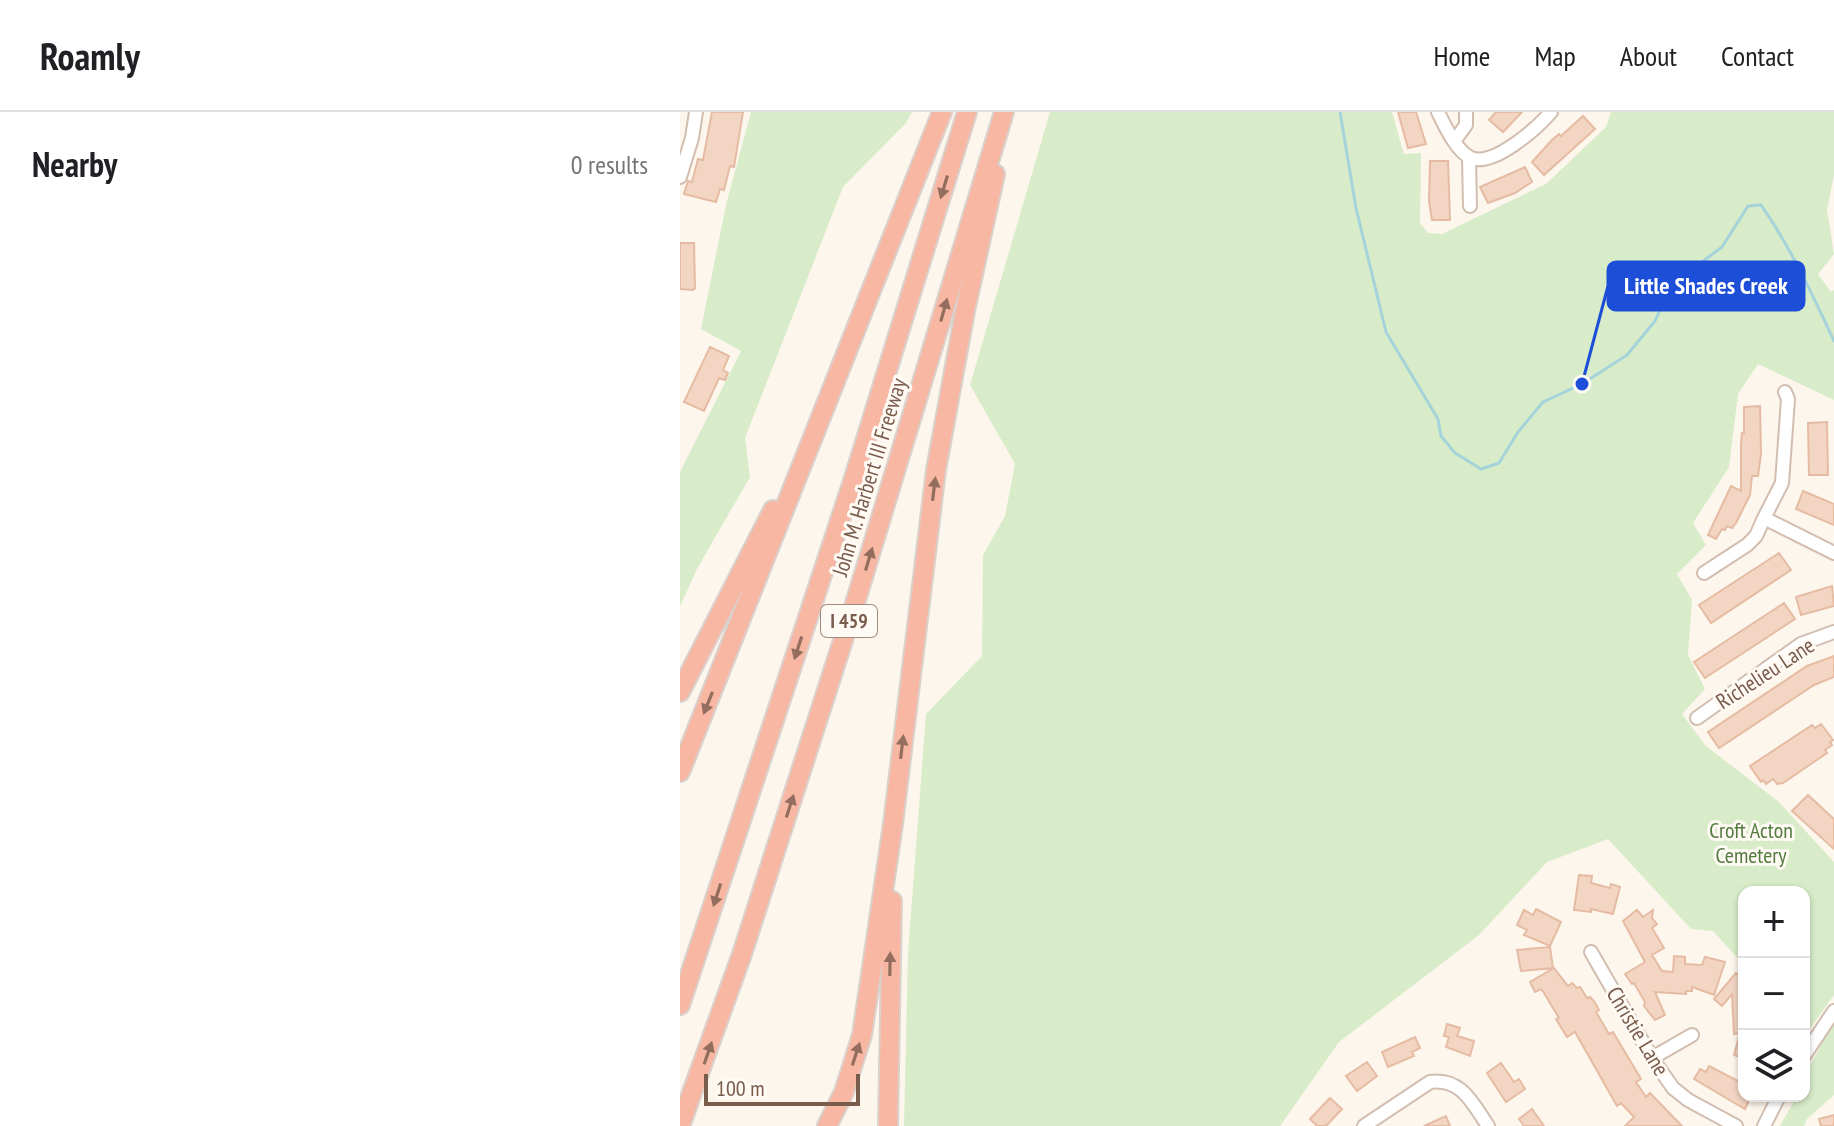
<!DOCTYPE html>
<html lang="en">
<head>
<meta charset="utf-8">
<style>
  body { margin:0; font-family:"PT Sans Narrow",sans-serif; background:#f2f2f2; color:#202124 }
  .controls { position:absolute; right:24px; bottom:24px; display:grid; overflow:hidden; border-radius:16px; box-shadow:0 2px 6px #0004 }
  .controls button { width:72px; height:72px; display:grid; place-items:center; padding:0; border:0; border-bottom:2px solid #e0e0e0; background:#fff; color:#202124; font:40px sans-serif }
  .scale { position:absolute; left:24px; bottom:20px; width:156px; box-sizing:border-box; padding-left:8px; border:4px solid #7a5c4d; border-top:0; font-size:22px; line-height:28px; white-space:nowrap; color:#7a5c4d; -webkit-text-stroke:6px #fffaf3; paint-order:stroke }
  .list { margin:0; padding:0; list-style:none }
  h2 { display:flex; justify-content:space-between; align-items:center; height:104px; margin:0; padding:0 32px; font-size:34px }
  h2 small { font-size:26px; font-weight:400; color:#757577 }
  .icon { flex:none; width:44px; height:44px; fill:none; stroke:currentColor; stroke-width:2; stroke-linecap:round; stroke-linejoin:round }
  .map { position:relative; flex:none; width:1154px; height:1014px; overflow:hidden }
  header { display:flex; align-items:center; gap:48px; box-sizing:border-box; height:112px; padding:0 40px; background:#fff; border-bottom:2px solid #e0e0e0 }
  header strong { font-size:38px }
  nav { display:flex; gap:44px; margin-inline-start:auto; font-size:28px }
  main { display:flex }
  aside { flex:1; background:#fff }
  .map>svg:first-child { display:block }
  .green { fill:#d8ecc9 }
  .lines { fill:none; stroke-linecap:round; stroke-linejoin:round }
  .stream { stroke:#a5d3da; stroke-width:3 }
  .building { fill:#f3d5c3; stroke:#e6bba3; stroke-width:2 }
  .minor-casing { stroke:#d1beb0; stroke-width:16 }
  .highway-casing { stroke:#dad1cd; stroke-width:22 }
  .minor { stroke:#fff; stroke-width:12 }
  .highway { stroke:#f7b7a3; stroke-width:18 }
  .oneway { fill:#936e5e }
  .labels { text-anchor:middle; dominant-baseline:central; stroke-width:6; stroke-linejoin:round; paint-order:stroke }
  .shield { fill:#fffaf3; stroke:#a28b7f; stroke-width:2 }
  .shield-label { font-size:20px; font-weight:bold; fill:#7a5c4d }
  .street-label { font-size:22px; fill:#7a5c4d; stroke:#fffaf3 }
  .park-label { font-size:22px; fill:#537a41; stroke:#fffaf3 }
  .leader { fill:none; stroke:#1d4ed8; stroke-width:3 }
  .callout-dot { fill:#1d4ed8; stroke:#fffaf3; stroke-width:3 }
  .callout { fill:#1d4ed8; stroke:#1d4ed8; stroke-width:3 }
  .callout-label { font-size:24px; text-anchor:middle; font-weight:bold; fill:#fff }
</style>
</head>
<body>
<header>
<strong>Roamly</strong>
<nav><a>Home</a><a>Map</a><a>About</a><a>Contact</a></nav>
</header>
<main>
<aside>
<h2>Nearby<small>0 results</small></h2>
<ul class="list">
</ul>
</aside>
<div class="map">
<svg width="1154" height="1014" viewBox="0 0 1154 1014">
  <rect width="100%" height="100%" fill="#fdf6ec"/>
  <path class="green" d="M71,0h161l-6,11 -63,64 -98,251 5,39 -52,90 -18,39v-134l61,-121 -40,-22 25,-124z
    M370,0h342l12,42 17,-1 -1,70 8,10 14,1 104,-50 60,-57 5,-15h223v63l-7,35 7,44 -16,20 13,18 3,-2v110l-76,-36 -20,30 -9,73 -36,56 13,22 -29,29 15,26 -4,55 17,34 -23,25 24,32 73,56 55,60v133l-30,42v-145h-60v73l-31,-34 -22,-2 -83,-90 -61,23 -68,73 -140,107 -59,84h-376l4,-173 18,-239 56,-58 1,-101 22,-39 10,-52 -45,-79z
    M1154,912v71l-27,24 -3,7h-24l17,-30h7c0,-28 16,-48 30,-72z"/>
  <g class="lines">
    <path class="stream" d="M660,0l16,96 30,124 52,87 3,17 14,17 26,16 18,-6 19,-31 25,-30 39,-18 45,-29 28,-34 16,-36 51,-38 26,-41 13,-1c30,43 51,89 73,136"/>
  </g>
  <path class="building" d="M32,0h31l-9,55 -4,-1 -6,24 -4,-1 -4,13 -32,-8 4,-13 4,1 6,-23 5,1z
    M718,0h18l10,32 -18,4z
    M816,0h26l-19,20 -14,-12z
    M903,4l12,13 -51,46 -12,-13 20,-22 7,-6 2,2z
    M750,49h18l2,59h-18l-3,-19z
    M845,55l7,15 -17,11 -27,10 -8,-16z
    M0,131h14l1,45 -2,2 -13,-1z
    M30,235l19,9 -6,14 5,3 -3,7 -6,-2 -15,33 -20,-9z
    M1080,294l1,48 -3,22h-6l-2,19 -14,28 -4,5 -5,-2 -2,4 -3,-1 -6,10 -8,-4 23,-49 10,5v-47l1,-11h2v-26z
    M1147,310l1,53h-19l-1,-52z
    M1123,379l31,13v21l-38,-16z
    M1099,441l12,17 -80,53 -12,-18z
    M1152,474l2,20 -33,9 -5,-18z
    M1104,491l11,16 -90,59 -11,-16z
    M1154,544v21l-20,8 -95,63 -11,-16 99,-66z
    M1141,612l12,16 -3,2 2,3 -7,5 2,3 -44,30 -6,1 -4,-5 -7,5 -3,-4 -2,2 -11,-16 62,-41 3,3z
    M1128,683l26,24v30l-42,-38z
    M899,763l13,1 -1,7 19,5 1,-4 9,3 -7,27 -22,-5v3l-17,-2z
    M856,797l25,13 -11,24 -26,-11 3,-5 -10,-5 7,-15 9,5z
    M957,798l6,7 10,-7 -1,8 5,6 -5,4 12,20 -12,7 10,16 11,1 1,-16 11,1v7l17,1 3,-8 20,5 -11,33 -22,-8v4h-6v3l-31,-2 10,23 -10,5 -11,-14 1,-4 -11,-19 -2,1 -7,-10 20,-12 -22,-41z
    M870,835l3,21 -32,3 -4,-21z
    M874,856l14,18 4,-3 5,5 3,-1 7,11 3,-1 4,4 5,9 -3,2 13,22 4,-2 28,47 -5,3 10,15 4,-4 32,33h-57l9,-9 -13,-14 -4,3 -42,-74 -8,5 -11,-18 3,-1 -15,-25 -3,-4 -6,3 -5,-10z
    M1056,861l8,7v78l-10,-3 6,-22 -6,1 -2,-40 -10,12 -8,-7z
    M767,912l13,4 -3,8 17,5 -4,15 -24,-9 3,-10 -5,-1z
    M735,925l5,11 -8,4 2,4 -26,11 -6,-15z
    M687,950l10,14 -20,15 -11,-15z
    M821,951l13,19 5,-3 6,10 -19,13 -19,-29z
    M1029,954l35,18v12h7l-6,13 -51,-30 6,-10 6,3z
    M650,986l12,11 -16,17h-9l-7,-7z
    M852,997l12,17h-20l-5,-7z
    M1154,1003v11h-13l-2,-7z
    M766,1004l4,10h-26z"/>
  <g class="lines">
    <g class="minor-casing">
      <path id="minor" d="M758,0c7,14 18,39 33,46 23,9 66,-30 80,-46
        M775,28l11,-15v-13
        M789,45l1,49
        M0,65l12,-39 4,-26
        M1084,406l70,35
        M1024,461l43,-28 9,-9 8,-18 18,-35 6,-84 -3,-7
        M1017,606l104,-74 33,-12
        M911,840l61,106 21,30 15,12 48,26
        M1124,944l30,-45
        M972,946l40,-23
        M684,1014l66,-44c31,-5 43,22 58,44
        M1084,1014l15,-30"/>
    </g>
    <g class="highway-casing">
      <path id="highway" d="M0,580l93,-182
        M0,660l262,-660
        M0,893l174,-527 113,-366
        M0,1014l62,-172 115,-357 147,-485
        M147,1014l17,-34 18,-57 31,-211 43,-354 29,-159 30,-137
        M208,1014l4,-225"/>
    </g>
    <use href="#minor" class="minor"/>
    <use href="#highway" class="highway"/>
  </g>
  <defs><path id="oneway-solid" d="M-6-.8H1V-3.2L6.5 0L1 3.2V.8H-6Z" transform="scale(2)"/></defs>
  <g class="oneway">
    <use href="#oneway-solid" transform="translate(264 75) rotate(107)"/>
    <use href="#oneway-solid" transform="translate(264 198) rotate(-74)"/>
    <use href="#oneway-solid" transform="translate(254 377) rotate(-83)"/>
    <use href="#oneway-solid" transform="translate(189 447) rotate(-73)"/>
    <use href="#oneway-solid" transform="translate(118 536) rotate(108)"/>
    <use href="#oneway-solid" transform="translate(28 591) rotate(112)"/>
    <use href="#oneway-solid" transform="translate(222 635) rotate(-83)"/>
    <use href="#oneway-solid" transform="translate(110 694) rotate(-72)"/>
    <use href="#oneway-solid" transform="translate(37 783) rotate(108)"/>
    <use href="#oneway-solid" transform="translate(210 852) rotate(-89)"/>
    <use href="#oneway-solid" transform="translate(28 941) rotate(-71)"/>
    <use href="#oneway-solid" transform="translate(176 942) rotate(-72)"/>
  </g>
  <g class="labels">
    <rect class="shield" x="141" y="493" width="56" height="32" rx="6"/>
    <g class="shield-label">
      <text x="169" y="509">I 459</text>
    </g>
    <g class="street-label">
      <text transform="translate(189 365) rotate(-73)">John M. Harbert III Freeway</text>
      <text transform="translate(1085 561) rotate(-33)">Richelieu Lane</text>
      <text transform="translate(958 919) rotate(59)">Christie Lane</text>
    </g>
    <g class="park-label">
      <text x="1071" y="718">Croft Acton<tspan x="1071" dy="25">Cemetery</tspan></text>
    </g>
  </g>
  <path class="leader" d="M902 272L928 174"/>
  <circle class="callout-dot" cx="902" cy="272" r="8"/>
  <rect class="callout" x="928" y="150" width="196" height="48" rx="8"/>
  <g class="callout-label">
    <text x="1026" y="182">Little Shades Creek</text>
  </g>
</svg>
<div class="controls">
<button>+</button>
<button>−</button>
<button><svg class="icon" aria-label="layers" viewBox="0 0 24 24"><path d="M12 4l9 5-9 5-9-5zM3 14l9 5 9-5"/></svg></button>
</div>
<div class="scale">100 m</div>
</div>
</main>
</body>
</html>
